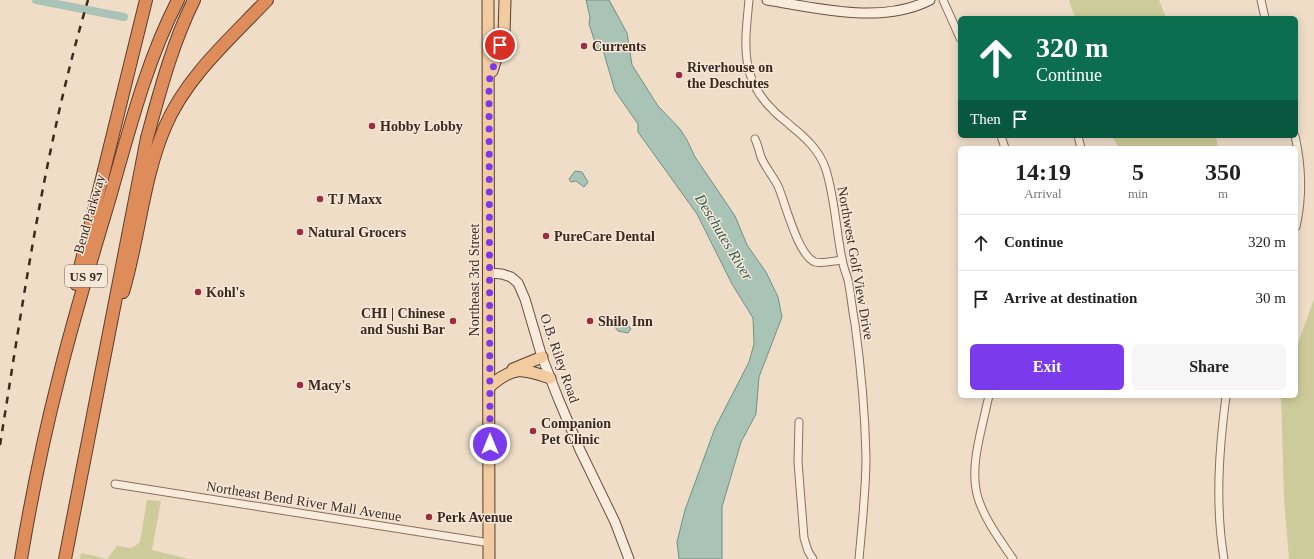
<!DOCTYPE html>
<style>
:root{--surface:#fff;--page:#f6f6f6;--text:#222;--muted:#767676;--line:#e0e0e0;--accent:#7c3aed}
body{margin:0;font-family:Georgia,serif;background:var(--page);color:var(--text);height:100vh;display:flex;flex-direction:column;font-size:15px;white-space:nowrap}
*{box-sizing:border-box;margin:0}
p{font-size:13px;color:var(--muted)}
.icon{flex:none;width:22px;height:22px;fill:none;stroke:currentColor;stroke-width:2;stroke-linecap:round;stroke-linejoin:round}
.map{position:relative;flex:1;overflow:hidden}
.panel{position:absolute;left:958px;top:146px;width:340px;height:252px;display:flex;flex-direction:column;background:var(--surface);border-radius:6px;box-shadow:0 2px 10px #0003}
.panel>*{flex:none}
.hud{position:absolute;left:958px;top:16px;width:340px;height:122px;border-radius:6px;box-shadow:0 2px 10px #0003;background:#0b6e4f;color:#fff;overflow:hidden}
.pin{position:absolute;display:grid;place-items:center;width:34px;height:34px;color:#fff;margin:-17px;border:2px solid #fff;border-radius:50%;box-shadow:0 1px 4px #0007}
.me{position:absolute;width:44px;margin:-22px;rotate:0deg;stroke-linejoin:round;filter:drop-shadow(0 0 3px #0008)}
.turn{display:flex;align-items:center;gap:14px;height:84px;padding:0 12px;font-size:18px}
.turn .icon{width:52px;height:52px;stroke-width:2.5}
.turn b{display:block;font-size:28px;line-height:34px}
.then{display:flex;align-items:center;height:38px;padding:0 12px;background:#0003;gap:8px;font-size:15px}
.eta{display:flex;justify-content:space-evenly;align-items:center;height:68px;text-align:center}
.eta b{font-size:24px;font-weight:800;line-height:28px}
.primary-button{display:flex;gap:8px;margin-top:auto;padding:8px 12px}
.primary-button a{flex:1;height:46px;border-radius:6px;background:var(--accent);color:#fff;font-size:16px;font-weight:800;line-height:46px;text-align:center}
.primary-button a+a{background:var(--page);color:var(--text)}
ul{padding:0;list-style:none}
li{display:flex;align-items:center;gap:12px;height:56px;padding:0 12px;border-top:1px solid var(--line)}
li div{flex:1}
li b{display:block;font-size:15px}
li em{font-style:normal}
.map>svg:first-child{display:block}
.green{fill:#cecb9b}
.water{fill:#a9c3b7;stroke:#6f9284}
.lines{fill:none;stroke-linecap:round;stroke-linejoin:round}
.canal{stroke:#a9c3b7;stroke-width:8}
.street-casing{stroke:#8c6e5d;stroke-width:9}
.secondary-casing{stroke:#6e4f40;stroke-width:11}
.primary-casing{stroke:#5a3d30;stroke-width:13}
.highway-casing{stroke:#5a3d30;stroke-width:14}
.street{stroke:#f9ecdc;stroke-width:7}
.secondary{stroke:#f9ecdc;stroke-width:9}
.primary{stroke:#f2cba1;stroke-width:11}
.highway{stroke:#de8d5a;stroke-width:12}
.rail{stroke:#3c2920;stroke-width:2.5;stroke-dasharray:7 7;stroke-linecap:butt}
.route{stroke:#7c3aed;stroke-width:7;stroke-dasharray:0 12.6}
.poi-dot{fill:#9c2c3f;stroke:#f6e8d8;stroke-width:1.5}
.labels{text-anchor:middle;stroke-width:3;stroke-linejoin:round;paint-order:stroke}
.shield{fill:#f6e8d8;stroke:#746257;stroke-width:1}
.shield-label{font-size:13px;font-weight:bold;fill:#3c2920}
.poi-label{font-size:14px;font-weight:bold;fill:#3c2920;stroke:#f6e8d8;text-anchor:start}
.street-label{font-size:14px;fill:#3c2920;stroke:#f6e8d8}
.water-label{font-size:15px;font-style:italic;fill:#305c52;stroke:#f6e8d8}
</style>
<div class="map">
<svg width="1314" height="559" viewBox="0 0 1314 559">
<rect width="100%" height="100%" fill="#efddc8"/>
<g class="green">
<path d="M1069 0H1159L1166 18H1075Z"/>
<path d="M1112 136H1216L1218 148H1119Z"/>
<path d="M1314 299V559H1289L1284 498 1281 396H1296V349Z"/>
<path d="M147 500 161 501 152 550 189 559H80L81 553 107 559 117 546 130 548 134 547 140 542Z"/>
</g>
<g class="water">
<path d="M586 0H609L627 33 632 65 658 106 680 129 687 140 695 157 735 216 747 245 766 272 778 297 782 317 759 377 756 414 741 442 722 507V559H679L677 542 685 510 715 428 749 362 754 344 753 318 732 284 697 214 638 132V124L615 91 603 50 597 48 589 24 590 17Z"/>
<path d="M575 171 582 172 588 182 584 187 576 181 571 182 569 179Z"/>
<path d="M617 324 628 325 631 329 628 333 618 331 615 327Z"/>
</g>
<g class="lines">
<path class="canal" d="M36 0 124 17"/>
<g class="street-casing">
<g id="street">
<path d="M749 0C745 42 739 78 773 110 778 116 785 120 791 126 806 138 820 151 826 170 835 199 836 230 842 259 843 266 846 273 848 280 851 294 852 309 855 324 861 368 865 412 866 457 866 491 862 525 859 559"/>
<path d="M943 0 960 38"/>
<path d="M1261 0 1265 18"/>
<path d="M1001 136 1005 148"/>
<path d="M1078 136 1081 148"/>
<path d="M1295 136C1302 167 1303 196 1296 227"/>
<path d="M755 139C758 145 759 151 761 157 765 167 773 176 778 186 785 202 798 256 815 262 823 264 833 261 842 260"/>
<path d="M989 396 987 404C981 433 969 468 978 498 985 520 1000 540 1013 559"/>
<path d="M799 422 798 462 804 538 808 551 813 559"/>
<path d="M115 484 490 543"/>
<path d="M1224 559C1215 505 1219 450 1226 396"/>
</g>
</g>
<g class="secondary-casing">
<g id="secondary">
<path d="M767 0C818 8 881 25 930 0"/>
<path d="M489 273 502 274 511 277 518 283 525 299 542 357 558 398 580 450 615 522 629 559"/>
</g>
</g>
<g class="primary-casing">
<g id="primary">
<path d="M488 0 489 559"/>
<path d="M492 71 504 33 505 0"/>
<path d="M513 369 542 357"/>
<path d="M489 387C513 366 522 368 550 378"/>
</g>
</g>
<g class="highway-casing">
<g id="highway">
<path d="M76 284 146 0"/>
<path d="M123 292C139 239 143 178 165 127 186 77 230 39 267 0"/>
<path d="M21 559C31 499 43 440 58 381 73 319 92 258 110 197 129 131 146 62 178 0"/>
<path d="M65 559 147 138C160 91 172 44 194 0"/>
</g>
</g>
<use href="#street" class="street"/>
<use href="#secondary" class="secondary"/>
<use href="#primary" class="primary"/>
<use href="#highway" class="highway"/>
<path class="rail" d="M0 445C24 295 45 145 88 0"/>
</g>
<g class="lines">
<path class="route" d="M490 444 489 81 500 45"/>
</g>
<g class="poi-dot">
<circle cx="584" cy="46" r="4"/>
<circle cx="679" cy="75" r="4"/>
<circle cx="372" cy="126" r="4"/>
<circle cx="320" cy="199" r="4"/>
<circle cx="300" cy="232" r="4"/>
<circle cx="546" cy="236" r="4"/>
<circle cx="198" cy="292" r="4"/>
<circle cx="453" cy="321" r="4"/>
<circle cx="590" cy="321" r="4"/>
<circle cx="300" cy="385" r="4"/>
<circle cx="533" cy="431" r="4"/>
<circle cx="429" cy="517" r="4"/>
</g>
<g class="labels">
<rect class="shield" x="65" y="265" width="42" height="22" rx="3"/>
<g class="shield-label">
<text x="86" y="281">US 97</text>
</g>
<g class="poi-label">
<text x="592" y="51">Currents</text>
<text x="687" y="72">Riverhouse on<tspan x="687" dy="16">the Deschutes</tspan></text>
<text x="380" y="131">Hobby Lobby</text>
<text x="328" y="204">TJ Maxx</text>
<text x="308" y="237">Natural Grocers</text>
<text x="554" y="241">PureCare Dental</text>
<text x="206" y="297">Kohl's</text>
<text x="445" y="318" text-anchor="end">CHI | Chinese<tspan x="445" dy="16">and Sushi Bar</tspan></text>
<text x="598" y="326">Shilo Inn</text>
<text x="308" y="390">Macy's</text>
<text x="541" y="428">Companion<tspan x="541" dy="16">Pet Clinic</tspan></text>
<text x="437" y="522">Perk Avenue</text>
</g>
<g class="street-label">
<text transform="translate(89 214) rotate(-74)" y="5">Bend Parkway</text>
<text transform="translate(856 263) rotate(80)" y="5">Northwest Golf View Drive</text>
<text transform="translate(474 280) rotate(-90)" y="5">Northeast 3rd Street</text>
<text transform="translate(560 358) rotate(71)" y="5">O.B. Riley Road</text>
<text transform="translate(304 501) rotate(9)" y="5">Northeast Bend River Mall Avenue</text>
</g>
<g class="water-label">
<text transform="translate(724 237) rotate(59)" y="5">Deschutes River</text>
</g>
</g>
</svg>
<div class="pin" style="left:500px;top:45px;background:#d93025"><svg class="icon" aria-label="arrive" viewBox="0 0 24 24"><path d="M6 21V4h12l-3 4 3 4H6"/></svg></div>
<svg class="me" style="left:490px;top:444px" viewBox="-20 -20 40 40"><circle r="17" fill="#7c3aed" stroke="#fff" stroke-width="3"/><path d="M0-11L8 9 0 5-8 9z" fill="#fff"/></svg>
<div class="hud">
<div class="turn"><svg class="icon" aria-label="ahead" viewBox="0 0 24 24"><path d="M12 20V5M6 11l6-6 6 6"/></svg><div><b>320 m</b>Continue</div></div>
<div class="then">Then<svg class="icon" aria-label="arrive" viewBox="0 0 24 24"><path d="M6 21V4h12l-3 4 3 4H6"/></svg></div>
</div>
<section class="panel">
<div class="eta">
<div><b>14:19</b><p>Arrival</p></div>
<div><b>5</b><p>min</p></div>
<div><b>350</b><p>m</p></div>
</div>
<ul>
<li><svg class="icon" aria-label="ahead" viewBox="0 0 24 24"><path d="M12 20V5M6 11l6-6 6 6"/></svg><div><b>Continue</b></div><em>320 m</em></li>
<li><svg class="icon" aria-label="arrive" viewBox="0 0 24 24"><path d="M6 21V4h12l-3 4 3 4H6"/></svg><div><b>Arrive at destination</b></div><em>30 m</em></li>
</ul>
<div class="primary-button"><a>Exit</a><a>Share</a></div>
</section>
</div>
